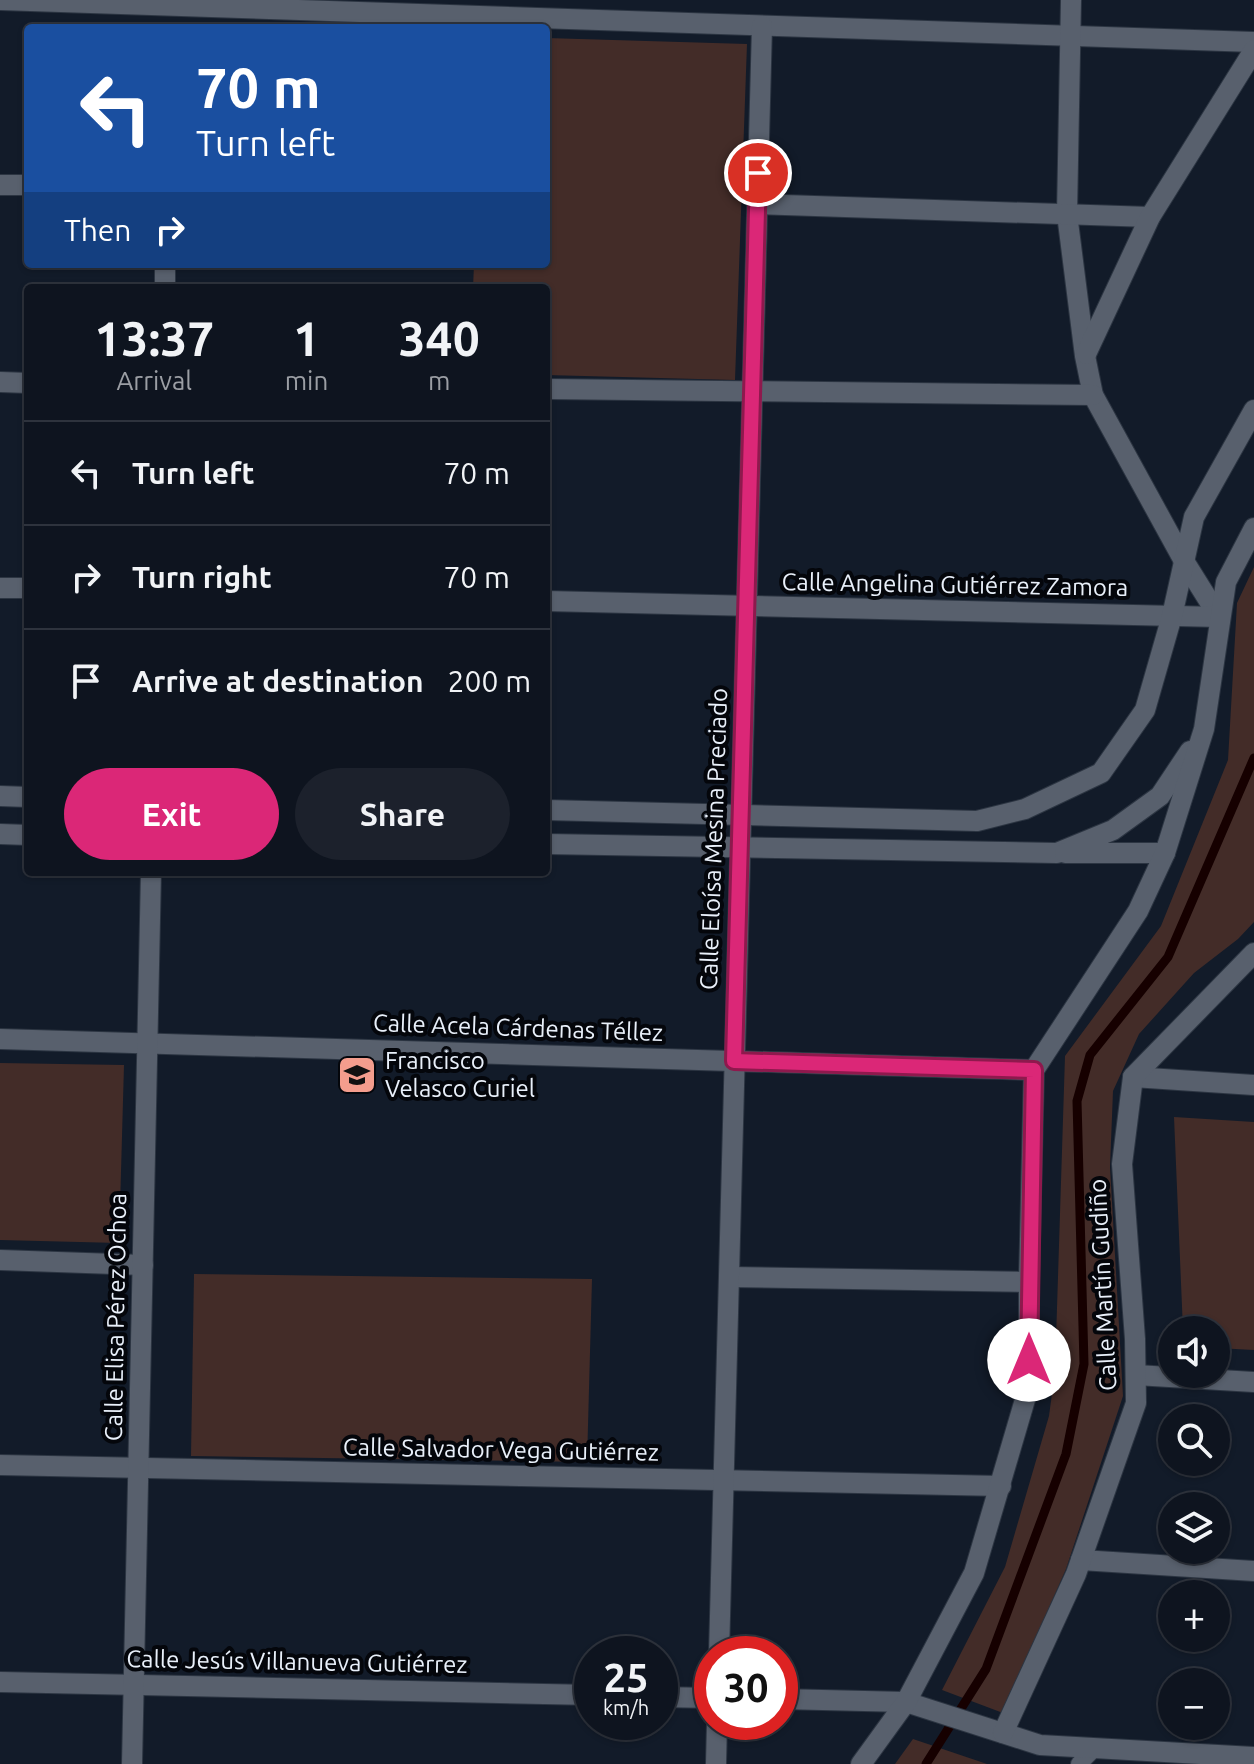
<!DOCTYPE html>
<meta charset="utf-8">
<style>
:root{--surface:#0e141f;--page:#1c212c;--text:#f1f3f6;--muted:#9b9ea4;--line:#2e333d;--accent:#db2777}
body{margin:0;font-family:Ubuntu,sans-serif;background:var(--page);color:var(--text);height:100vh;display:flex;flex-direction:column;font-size:30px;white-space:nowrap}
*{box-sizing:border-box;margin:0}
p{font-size:26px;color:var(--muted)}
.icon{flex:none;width:44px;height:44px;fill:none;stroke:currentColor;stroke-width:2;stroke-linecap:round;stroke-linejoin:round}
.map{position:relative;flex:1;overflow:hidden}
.panel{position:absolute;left:24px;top:284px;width:526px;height:592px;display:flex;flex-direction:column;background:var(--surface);border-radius:8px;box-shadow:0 2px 6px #0004,0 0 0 2px var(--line)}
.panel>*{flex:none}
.top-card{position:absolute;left:24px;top:24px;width:526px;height:244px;border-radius:8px;box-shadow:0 2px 6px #0004,0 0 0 2px var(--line);background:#1a4fa0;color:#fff;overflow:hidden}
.buttons{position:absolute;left:1158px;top:1316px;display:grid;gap:16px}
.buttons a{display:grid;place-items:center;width:72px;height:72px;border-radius:50%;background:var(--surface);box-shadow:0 2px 6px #0004,0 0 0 2px var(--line);font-size:40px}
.speed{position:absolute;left:574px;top:1636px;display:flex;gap:16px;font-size:40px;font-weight:700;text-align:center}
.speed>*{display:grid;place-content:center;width:104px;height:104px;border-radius:50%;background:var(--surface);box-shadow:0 2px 6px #0004,0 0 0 2px var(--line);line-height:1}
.speed small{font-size:20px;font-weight:400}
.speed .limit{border:12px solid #d22;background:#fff;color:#111}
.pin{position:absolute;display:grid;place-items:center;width:68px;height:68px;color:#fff;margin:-34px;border:4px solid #fff;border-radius:50%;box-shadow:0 2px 8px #0007}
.me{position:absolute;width:88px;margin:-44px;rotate:0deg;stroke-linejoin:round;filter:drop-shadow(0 0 6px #0008)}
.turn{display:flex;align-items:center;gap:28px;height:168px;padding:0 40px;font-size:36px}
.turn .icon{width:104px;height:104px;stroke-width:2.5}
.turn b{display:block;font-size:56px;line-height:68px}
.then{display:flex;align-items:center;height:76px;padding:0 40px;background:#0003;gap:16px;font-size:30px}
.eta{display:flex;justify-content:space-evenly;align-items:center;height:136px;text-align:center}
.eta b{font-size:48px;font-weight:700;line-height:56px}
.cta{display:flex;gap:16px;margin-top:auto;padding:16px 40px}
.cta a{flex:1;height:92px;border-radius:48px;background:var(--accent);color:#fff;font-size:32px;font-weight:700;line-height:92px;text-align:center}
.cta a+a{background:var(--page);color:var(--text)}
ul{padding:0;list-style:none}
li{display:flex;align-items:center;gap:24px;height:104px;padding:0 40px;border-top:2px solid var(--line)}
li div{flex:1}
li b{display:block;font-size:30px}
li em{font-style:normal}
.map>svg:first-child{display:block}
.green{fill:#432c28}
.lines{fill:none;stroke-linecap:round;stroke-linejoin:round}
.stream{stroke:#160000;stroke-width:9}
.service-casing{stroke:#2c3542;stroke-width:18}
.minor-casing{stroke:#2c3542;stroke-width:22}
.service{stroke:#58606d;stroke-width:16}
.minor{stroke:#58606d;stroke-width:20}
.route-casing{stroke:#8e194d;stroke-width:20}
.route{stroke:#db2777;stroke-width:14}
.labels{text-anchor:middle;stroke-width:8;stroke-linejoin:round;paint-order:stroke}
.street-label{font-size:24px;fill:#e9f0fa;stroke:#04060b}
.poi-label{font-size:24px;fill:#e9f0fa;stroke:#04060b;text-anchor:start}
</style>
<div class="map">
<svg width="1254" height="1764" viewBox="0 0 1254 1764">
<rect width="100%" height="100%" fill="#121b29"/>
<g class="green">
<path d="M546 38 747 44 735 380 546 375V288H473L474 264H546Z"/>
<path d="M1254 567V922L1238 939 1194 973 1139 1034 1113 1091 1110 1167 1123 1396 1066 1569 1003 1713 942 1690 1005 1567 1049 1416 1055 1371 1065 1056 1161 926 1228 760 1237 603Z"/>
<path d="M0 1063 124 1065 119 1243 0 1240Z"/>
<path d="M1174 1117 1254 1122V1350L1216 1348V1330H1183Z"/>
<path d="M194 1274 592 1279 587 1462 191 1456Z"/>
<path d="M913 1739 987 1764H895Z"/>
</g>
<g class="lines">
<path class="stream" d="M926 1764 986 1669 1066 1454 1084 1364 1077 1101 1090 1055 1168 957 1254 758"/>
<g class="service-casing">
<path id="service" d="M1079 1764 1095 1748"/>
</g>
<g class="minor-casing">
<g id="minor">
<path d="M0 0 1254 42"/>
<path d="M1071 0 1067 214 1085 356 1093 395 1184 561 1219 617"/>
<path d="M0 185H28"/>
<path d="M757 204 1150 217"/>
<path d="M165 288V264"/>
<path d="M1086 354 1150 217 1254 50"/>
<path d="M0 382 28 383"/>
<path d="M546 389 1093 395"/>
<path d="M0 588H28"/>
<path d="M546 601 1219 617"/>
<path d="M0 796 28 797"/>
<path d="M546 810 977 821 1025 809 1101 773 1145 710 1172 616 1194 517 1254 410"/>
<path d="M0 834 28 835"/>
<path d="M546 844 1057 853 1113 830 1160 796 1190 751"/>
<path d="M1065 853H1165"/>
<path d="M0 1039 1034 1070"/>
<path d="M1133 1077 1254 1085"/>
<path d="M0 1260 143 1265"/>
<path d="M729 1277 1029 1282"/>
<path d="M1136 1375 1254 1382"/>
<path d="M0 1465 1001 1486"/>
<path d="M1081 1560 1254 1571"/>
<path d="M719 1654 762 26"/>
<path d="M0 1682 592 1695"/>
<path d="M660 1697 712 1698"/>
<path d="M780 1699 906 1702 1040 1745 1254 1757"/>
<path d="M1003 1733 1076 1574 1136 1403 1135 1339 1122 1164 1133 1077 1254 953"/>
<path d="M132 1764 151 872"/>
<path d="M716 1764 717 1722"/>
<path d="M861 1764 906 1702 974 1573 1029 1386V1282L1034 1070 1138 911 1165 853 1204 729 1226 582 1254 528"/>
</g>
</g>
<use href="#service" class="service"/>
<use href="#minor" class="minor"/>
</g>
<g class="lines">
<g class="route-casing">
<path id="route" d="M758 173 734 1061 1034 1070 1029 1360"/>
</g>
<use href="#route" class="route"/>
</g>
<defs>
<g id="school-square" transform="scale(2)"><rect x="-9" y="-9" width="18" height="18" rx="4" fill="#f49d8d" stroke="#04060b"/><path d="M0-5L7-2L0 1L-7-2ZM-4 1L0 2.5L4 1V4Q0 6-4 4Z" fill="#111"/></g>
</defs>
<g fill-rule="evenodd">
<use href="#school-square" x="357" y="1075"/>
</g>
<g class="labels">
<g class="street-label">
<text transform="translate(955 585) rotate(1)" y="8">Calle Angelina Gutiérrez Zamora</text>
<text transform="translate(714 839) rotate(-88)" y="8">Calle Eloísa Mesina Preciado</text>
<text transform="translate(518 1028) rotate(2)" y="8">Calle Acela Cárdenas Téllez</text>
<text transform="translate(1103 1285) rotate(-93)" y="8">Calle Martín Gudiño</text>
<text transform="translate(116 1317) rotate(-89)" y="8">Calle Elisa Pérez Ochoa</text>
<text transform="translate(501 1450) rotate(1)" y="8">Calle Salvador Vega Gutiérrez</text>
<text transform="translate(297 1662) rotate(1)" y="8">Calle Jesús Villanueva Gutiérrez</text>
</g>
<g class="poi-label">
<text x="385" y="1069">Francisco<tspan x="385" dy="28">Velasco Curiel</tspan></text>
</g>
</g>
</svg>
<div class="buttons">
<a><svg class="icon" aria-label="sound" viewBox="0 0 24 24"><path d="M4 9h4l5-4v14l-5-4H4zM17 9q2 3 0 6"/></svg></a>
<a><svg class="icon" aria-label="search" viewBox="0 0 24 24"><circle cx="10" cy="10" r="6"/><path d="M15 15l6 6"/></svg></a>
<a><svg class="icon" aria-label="layers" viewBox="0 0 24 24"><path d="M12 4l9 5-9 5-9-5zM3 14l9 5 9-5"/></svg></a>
<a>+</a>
<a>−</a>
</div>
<div class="speed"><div>25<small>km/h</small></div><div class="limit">30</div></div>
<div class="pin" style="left:758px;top:173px;background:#d93025"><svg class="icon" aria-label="arrive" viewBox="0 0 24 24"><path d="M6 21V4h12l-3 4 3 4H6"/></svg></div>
<svg class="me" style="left:1029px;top:1360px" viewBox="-20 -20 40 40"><circle r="19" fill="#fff"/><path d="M0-13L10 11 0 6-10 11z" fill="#db2777"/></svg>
<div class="top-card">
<div class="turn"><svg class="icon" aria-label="left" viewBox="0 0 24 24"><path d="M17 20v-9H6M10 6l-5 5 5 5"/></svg><div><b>70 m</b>Turn left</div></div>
<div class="then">Then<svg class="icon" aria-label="right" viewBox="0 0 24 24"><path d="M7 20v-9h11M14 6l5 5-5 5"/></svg></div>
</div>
<section class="panel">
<div class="eta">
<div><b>13:37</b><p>Arrival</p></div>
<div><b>1</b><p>min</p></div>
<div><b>340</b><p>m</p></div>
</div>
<ul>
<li><svg class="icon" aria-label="left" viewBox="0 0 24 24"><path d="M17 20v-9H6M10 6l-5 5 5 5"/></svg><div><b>Turn left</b></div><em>70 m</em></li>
<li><svg class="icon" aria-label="right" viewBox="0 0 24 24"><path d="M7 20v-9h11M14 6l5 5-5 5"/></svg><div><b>Turn right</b></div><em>70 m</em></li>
<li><svg class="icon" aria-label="arrive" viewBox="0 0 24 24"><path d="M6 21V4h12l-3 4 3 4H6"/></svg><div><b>Arrive at destination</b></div><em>200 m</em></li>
</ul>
<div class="cta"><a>Exit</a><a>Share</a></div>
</section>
</div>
